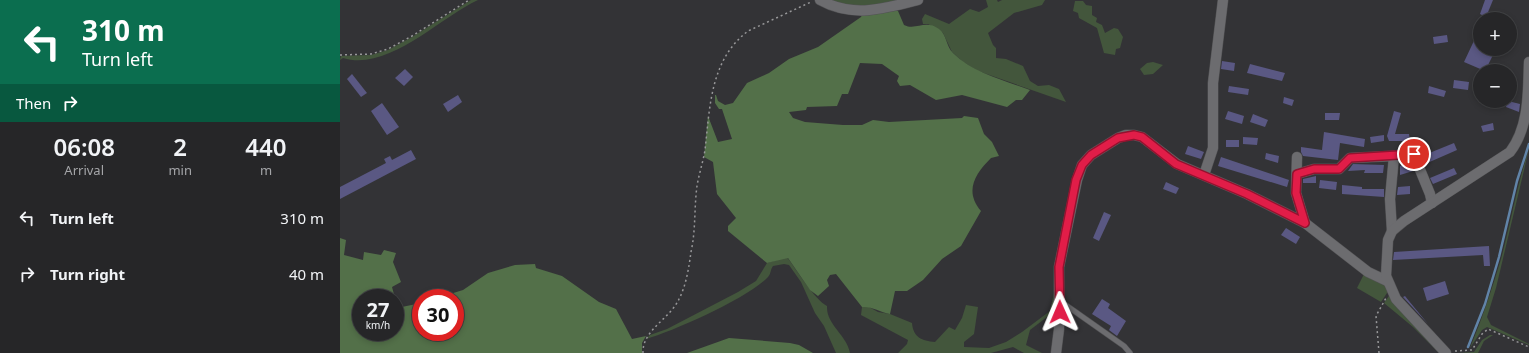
<!DOCTYPE html>
<meta charset="utf-8">
<style>
:root{--surface:#262628;--page:#2e2e30;--text:#f1f3f6;--muted:#a4a5a8;--line:#424345}
body{margin:0;font-family:"Noto Sans",sans-serif;background:var(--page);color:var(--text);height:100vh;display:flex;flex-direction:column;font-size:15px;white-space:nowrap}
*{box-sizing:border-box;margin:0}
p{font-size:13px;color:var(--muted)}
.icon{flex:none;width:22px;height:22px;fill:none;stroke:currentColor;stroke-width:2;stroke-linecap:round;stroke-linejoin:round}
.map{position:relative;flex:1;overflow:hidden}
.details{display:flex;flex-direction:column;background:var(--surface);width:340px}
.details>*{flex:none}
.banner{background:#0b6e4f;color:#fff;overflow:hidden}
.buttons{position:absolute;left:1133px;top:12px;display:grid;gap:8px}
.buttons a{display:grid;place-items:center;width:44px;height:44px;border-radius:50%;background:var(--surface);box-shadow:0 2px 6px #0003,0 0 0 1px var(--line);font-size:20px}
.speed{position:absolute;left:12px;top:289px;display:flex;gap:8px;font-size:20px;font-weight:700;text-align:center}
.speed>*{display:grid;place-content:center;width:52px;height:52px;border-radius:50%;background:var(--surface);box-shadow:0 2px 6px #0003,0 0 0 1px var(--line);line-height:1}
.speed small{font-size:10px;font-weight:400}
.speed .limit{border:6px solid #d22;background:#fff;color:#111}
.pin{position:absolute;display:grid;place-items:center;width:34px;height:34px;color:#fff;margin:-17px;border:2px solid #fff;border-radius:50%;box-shadow:0 1px 4px #0007}
.me{position:absolute;width:44px;margin:-22px;rotate:359deg;stroke-linejoin:round;filter:drop-shadow(0 0 3px #0008)}
.turn{display:flex;align-items:center;gap:14px;height:84px;padding:0 16px;font-size:18px}
.turn .icon{width:52px;height:52px;stroke-width:2.5}
.turn b{display:block;font-size:28px;line-height:34px}
.then{display:flex;align-items:center;height:38px;padding:0 16px;background:#0003;gap:8px;font-size:15px}
.eta{display:flex;justify-content:space-evenly;align-items:center;height:68px;text-align:center}
.eta b{font-size:24px;font-weight:600;line-height:28px}
ul{padding:0;list-style:none}
li{display:flex;align-items:center;gap:12px;height:56px;padding:0 16px}
li div{flex:1}
li b{display:block;font-size:15px}
li em{font-style:normal}
main{display:flex;flex:1;min-height:0}
.map>svg:first-child{display:block}
.green{fill:#43563c}
.forest{fill:#537049}
.lines{fill:none;stroke-linecap:round;stroke-linejoin:round}
.stream{stroke:#6184a8;stroke-width:2.5}
.building{fill:#5a5883}
.service-casing{stroke:#525254;stroke-width:6}
.minor-casing{stroke:#525254;stroke-width:11}
.path{stroke:#98989a;stroke-width:1.5;stroke-dasharray:2 3;stroke-linecap:butt}
.service{stroke:#6c6c6f;stroke-width:5}
.minor{stroke:#6c6c6f;stroke-width:10}
.route-casing{stroke:#92132f;stroke-width:10}
.route{stroke:#e11d48;stroke-width:7}
</style>
<main>
<section class="details">
<div class="banner">
<div class="turn"><svg class="icon" aria-label="left" viewBox="0 0 24 24"><path d="M17 20v-9H6M10 6l-5 5 5 5"/></svg><div><b>310 m</b>Turn left</div></div>
<div class="then">Then<svg class="icon" aria-label="right" viewBox="0 0 24 24"><path d="M7 20v-9h11M14 6l5 5-5 5"/></svg></div>
</div>
<div class="eta">
<div><b>06:08</b><p>Arrival</p></div>
<div><b>2</b><p>min</p></div>
<div><b>440</b><p>m</p></div>
</div>
<ul>
<li><svg class="icon" aria-label="left" viewBox="0 0 24 24"><path d="M17 20v-9H6M10 6l-5 5 5 5"/></svg><div><b>Turn left</b></div><em>310 m</em></li>
<li><svg class="icon" aria-label="right" viewBox="0 0 24 24"><path d="M7 20v-9h11M14 6l5 5-5 5"/></svg><div><b>Turn right</b></div><em>40 m</em></li>
</ul>
</section>
<div class="map">
<svg width="1189" height="353" viewBox="0 0 1189 353">
<rect width="100%" height="100%" fill="#333336"/>
<g class="green">
<path d="M131 0H138C99 18 48 72 3 58L0 60 1 56 31 55 48 50 72 37Z"/>
<path d="M483 0H567L525 9Z"/>
<path d="M646 0H657L658 2 662 0H705L702 5 674 13 648 33 653 45 656 48V58L666 59 683 66 690 81 698 86 709 85 719 89 726 102 638 71 623 62 612 52 603 33 588 24H583L582 19 585 14 609 24 630 9 639 12 648 7Z"/>
<path d="M735 1H743L746 5 752 6V15L757 18 756 22 762 25 765 33 774 28 778 29 783 37 780 48 776 49 775 55 764 53 757 28 739 18 738 13 733 11Z"/>
<path d="M813 62 823 65 813 74 804 75 800 69 807 63Z"/>
<path d="M1189 149 1156 288 1147 317 1151 325 1189 344V345L1147 327 1142 330 1130 348C1142 319 1152 289 1161 259 1171 222 1177 185 1189 149Z"/>
<path d="M447 257C456 269 475 300 487 306 486 325 507 335 510 353H496L484 326 475 313 461 282 449 265 444 264 433 266C430 270 431 274 428 277 408 298 334 331 306 339L310 335 327 329 398 292 416 281 427 263Z"/>
<path d="M1025 272 1046 283 1049 290 1041 302 1017 288Z"/>
<path d="M716 283 714 314H711L690 330 686 345 702 353H684L673 347 651 353H558L567 344 568 340 521 315 522 307H529L538 312 550 314 572 323C573 337 582 341 595 342L609 327 615 330 622 318 626 305 638 307 634 334 624 342V347L649 348 666 342 682 332 710 311Z"/>
<path d="M1051 293 1103 353H1099L1073 327 1044 303Z"/>
<path d="M1150 335H1153L1144 341 1138 353H1119L1134 352 1142 340Z"/>
</g>
<g class="forest">
<path d="M549 9 558 11 564 25C576 31 585 19 599 29 607 35 606 46 613 53 633 73 664 80 690 90L682 100H676L667 107 622 95 596 100 570 85 560 86 557 81 559 76 542 64 520 63 508 94H502L497 106 467 107 466 110 449 112 453 118 465 122 503 125H522L533 120 549 122 622 118 624 116 638 118 644 134 652 142 659 156 651 158C635 174 624 191 641 211L621 246 602 259 583 280 567 291H555L550 314C540 312 531 306 522 307L496 274 490 275 487 280 489 286 478 296 470 290 448 258 427 263 388 231V226L396 218 377 194 373 162 364 157 368 116 378 142 392 139 382 109H379L375 103V95H376L378 101 385 105 393 103 407 83 429 73 449 59 478 47 521 17 523 13Z"/>
<path d="M0 238 6 240 4 255 23 260 24 252 41 255 44 250 56 253 53 262 61 282 52 287 55 298H21V332H55V300L57 308 81 303V332H115V298H97L123 290 148 273 175 265 195 264 196 268 222 276 259 302 276 309 292 339 306 336 302 343V353H0Z"/>
<path d="M389 338 450 343 459 345 473 353H347Z"/>
</g>
<g class="lines">
<path class="stream" d="M1128 347 1145 304 1159 257 1177 181 1189 144"/>
</g>
<g class="building">
<path d="M1145 0H1153L1146 17 1140 14Z"/>
<path d="M1140 28V49H1156L1145 71 1124 62Z"/>
<path d="M1107 35 1108 42 1094 44 1093 37Z"/>
<path d="M882 61 895 63 894 71 881 69Z"/>
<path d="M910 64 945 73 942 81 907 73Z"/>
<path d="M65 69 73 77 64 86 55 78Z"/>
<path d="M12 74 27 93 21 97 7 79Z"/>
<path d="M1114 80 1129 82 1128 90 1113 88Z"/>
<path d="M889 86 909 89 908 95 888 92Z"/>
<path d="M1089 86 1106 91 1104 97 1088 93Z"/>
<path d="M118 95 122 102 108 112 103 104Z"/>
<path d="M944 97 954 100 952 106 943 103Z"/>
<path d="M1168 101 1180 104 1179 112 1166 107Z"/>
<path d="M42 103 59 127 47 135 31 111Z"/>
<path d="M888 111 904 116 902 124 885 119Z"/>
<path d="M1054 111 1061 113 1055 134H1069L1070 141H1049L1047 136Z"/>
<path d="M985 113H1000L999 120H985Z"/>
<path d="M913 114 928 120 925 127 910 122Z"/>
<path d="M1153 123 1154 130 1143 132 1141 126Z"/>
<path d="M984 132 1025 139 1024 147 1000 143 998 160 963 156 961 152V147L982 150Z"/>
<path d="M1044 135V141L1031 143 1030 137Z"/>
<path d="M903 137 918 138 917 145 903 144Z"/>
<rect x="886" y="140" width="13" height="7"/>
<path d="M1114 143 1117 150 1085 164 1082 156Z"/>
<path d="M848 146 864 152 861 159 845 154Z"/>
<path d="M71 150 76 159 0 199V187L46 163 44 159 50 156 52 160Z"/>
<path d="M926 153 939 156 938 163 925 159Z"/>
<path d="M881 157 949 180 947 187 878 166Z"/>
<path d="M1070 162 1073 171 1060 175V166Z"/>
<path d="M1013 164 1044 165 1043 173H1024L1025 170 1008 171Z"/>
<path d="M1114 168 1117 174 1093 184 1090 178Z"/>
<path d="M976 176V183H963V179Z"/>
<path d="M980 180 997 182 996 190 979 188Z"/>
<path d="M826 182 839 188 836 194 823 189Z"/>
<path d="M1002 185 1022 187V189H1044V197L1002 194Z"/>
<path d="M1070 186V194L1057 195 1058 187Z"/>
<path d="M764 212 771 215 759 241 753 238Z"/>
<path d="M946 228 960 237 956 244 941 235Z"/>
<path d="M1149 246 1150 266H1144L1143 255 1053 260 1054 252Z"/>
<path d="M1105 281 1109 294 1087 301 1083 288Z"/>
<path d="M1065 296 1069 301 1088 324 1063 297Z"/>
<path d="M762 299 770 304 768 308 786 321 777 336 769 330 771 326 752 314Z"/>
</g>
<g class="lines">
<g class="service-casing">
<path id="service" d="M720 301 784 346 790 353"/>
</g>
<g class="minor-casing">
<g id="minor">
<path d="M480 0C512 18 544 9 578 0"/>
<path d="M957 157 956 193 965 223"/>
<path d="M957 174 974 169H999L1010 158 1074 155 1090 194 1092 203"/>
<path d="M864 175 873 148V83L883 0"/>
<path d="M1052 231 1050 199 1054 156"/>
<path d="M716 353 719 329V267L737 180 742 165 751 155 778 138 786 135H794L802 137 837 164 907 194 965 223 1028 272 1047 281"/>
<path d="M1106 353 1056 299 1046 276 1048 240 1052 231 1064 221 1170 152C1189 127 1188 94 1189 62"/>
</g>
</g>
<g class="path">
<path d="M0 55 31 54 48 49 72 36 129 0"/>
<path d="M1115 351 1132 350 1142 334 1148 329 1189 347"/>
<path d="M303 353C302 330 330 319 339 299 346 286 349 267 351 252 356 229 354 208 357 186 359 174 363 162 365 150 370 107 370 60 408 31L471 2"/>
<path d="M1039 353 1036 316 1046 298"/>
</g>
<use href="#service" class="service"/>
<use href="#minor" class="minor"/>
</g>
<g class="lines">
<g class="route-casing">
<path id="route" d="M720 312 719 267 736 180 742 165 751 155 778 138 794 135 802 137 836 164 907 194 965 223 956 193 957 174 974 169H999L1010 158 1074 154"/>
</g>
<use href="#route" class="route"/>
</g>
</svg>
<div class="buttons">
<a>+</a>
<a>−</a>
</div>
<div class="speed"><div>27<small>km/h</small></div><div class="limit">30</div></div>
<div class="pin" style="left:1074px;top:154px;background:#d93025"><svg class="icon" aria-label="arrive" viewBox="0 0 24 24"><path d="M6 21V4h12l-3 4 3 4H6"/></svg></div>
<svg class="me" style="left:720px;top:312px" viewBox="-20 -20 40 40"><path d="M0-17L14 15 0 8-14 15z" fill="#e11d48" stroke="#fff" stroke-width="4"/></svg>
</div>
</main>
